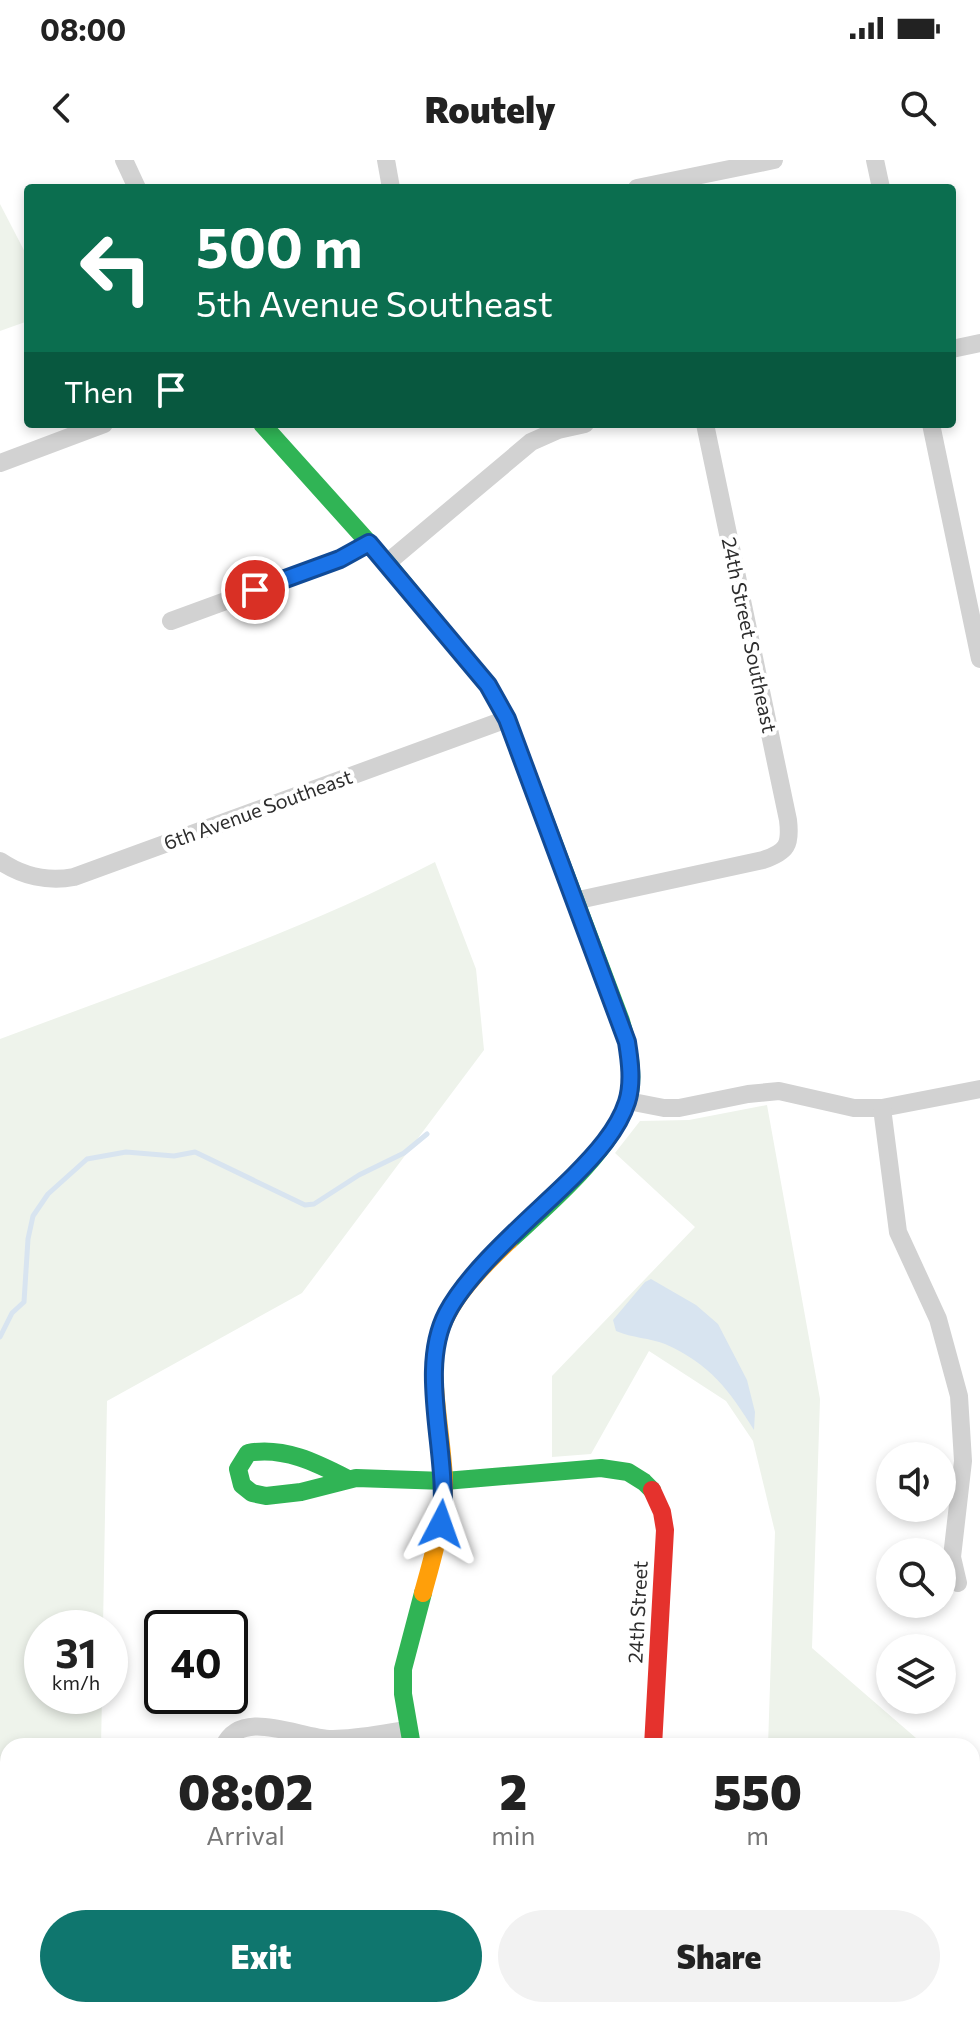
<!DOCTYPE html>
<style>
:root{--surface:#fff;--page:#f2f2f2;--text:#222;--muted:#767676;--accent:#0f766e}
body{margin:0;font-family:Commissioner,sans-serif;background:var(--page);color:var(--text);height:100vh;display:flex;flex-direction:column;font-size:30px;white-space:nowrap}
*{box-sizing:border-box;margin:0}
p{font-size:26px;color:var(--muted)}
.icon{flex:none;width:44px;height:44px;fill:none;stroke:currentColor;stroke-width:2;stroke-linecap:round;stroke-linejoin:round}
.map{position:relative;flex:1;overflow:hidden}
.details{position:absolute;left:0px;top:1578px;width:980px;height:280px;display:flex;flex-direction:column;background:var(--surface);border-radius:24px 24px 0 0;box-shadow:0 4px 12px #0003}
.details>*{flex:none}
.guide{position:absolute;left:24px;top:24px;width:932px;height:244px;border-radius:8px;box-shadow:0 4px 12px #0003;background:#0b6e4f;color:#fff;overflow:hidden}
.controls{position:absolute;left:876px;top:1282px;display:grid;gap:16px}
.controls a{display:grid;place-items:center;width:80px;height:80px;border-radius:50%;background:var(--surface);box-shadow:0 4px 12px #0003;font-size:40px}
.speed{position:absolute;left:24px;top:1450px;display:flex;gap:16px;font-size:40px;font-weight:700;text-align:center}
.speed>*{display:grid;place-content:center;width:104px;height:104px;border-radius:50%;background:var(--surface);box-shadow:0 4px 12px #0003;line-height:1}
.speed small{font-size:20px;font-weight:400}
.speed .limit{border:4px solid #111;border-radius:12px;background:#fff;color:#111}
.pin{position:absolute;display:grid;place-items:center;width:68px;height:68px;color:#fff;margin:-34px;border:4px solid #fff;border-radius:50%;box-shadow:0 2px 8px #0007}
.me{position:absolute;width:88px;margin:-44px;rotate:4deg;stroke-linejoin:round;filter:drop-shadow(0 0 6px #0008)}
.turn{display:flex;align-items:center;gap:28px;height:168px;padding:0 40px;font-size:36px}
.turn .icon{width:104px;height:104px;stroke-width:2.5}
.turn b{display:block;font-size:56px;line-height:68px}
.then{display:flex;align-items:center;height:76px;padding:0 40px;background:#0003;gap:16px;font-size:30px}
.eta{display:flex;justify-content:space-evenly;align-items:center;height:136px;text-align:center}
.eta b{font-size:48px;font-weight:800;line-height:56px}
.primary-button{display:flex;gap:16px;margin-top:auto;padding:16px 40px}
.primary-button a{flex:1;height:92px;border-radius:48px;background:var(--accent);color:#fff;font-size:32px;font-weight:800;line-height:92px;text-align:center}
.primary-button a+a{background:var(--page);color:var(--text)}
.status{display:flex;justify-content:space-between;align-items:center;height:56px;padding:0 40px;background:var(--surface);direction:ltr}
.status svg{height:22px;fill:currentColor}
header{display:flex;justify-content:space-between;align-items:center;height:104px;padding:0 40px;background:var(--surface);font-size:36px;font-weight:800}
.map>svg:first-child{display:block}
.green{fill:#eef3eb}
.water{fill:#d8e4f0}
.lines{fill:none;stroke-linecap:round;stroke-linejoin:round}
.stream{stroke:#d8e4f0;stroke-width:5}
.street{stroke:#d2d2d2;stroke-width:18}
.fast{stroke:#30b455;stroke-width:18}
.slow{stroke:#ff9f0a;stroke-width:18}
.jam{stroke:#e5322d;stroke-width:18}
.route-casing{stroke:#114b97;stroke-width:20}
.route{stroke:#1a73e8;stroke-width:14}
.labels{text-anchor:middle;stroke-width:8;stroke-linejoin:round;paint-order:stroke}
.street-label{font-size:20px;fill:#2d2d2d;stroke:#fff}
</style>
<div class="status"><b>08:00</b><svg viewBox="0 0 49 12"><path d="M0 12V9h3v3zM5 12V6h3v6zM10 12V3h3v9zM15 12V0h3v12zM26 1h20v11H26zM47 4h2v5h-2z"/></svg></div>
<header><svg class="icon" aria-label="back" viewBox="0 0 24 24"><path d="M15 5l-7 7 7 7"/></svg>Routely<svg class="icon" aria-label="search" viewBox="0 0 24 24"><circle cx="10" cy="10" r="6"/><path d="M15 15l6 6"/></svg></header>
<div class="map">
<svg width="980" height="1858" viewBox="0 0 980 1858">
<rect width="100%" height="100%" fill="#fff"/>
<g class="green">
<path d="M0 44 28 98V161L0 171Z"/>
<path d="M435 702 476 809 484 890 302 1133 107 1241 103 1468H42V1536H102L101 1586H8V1850H107L108 1858H0V879C146 824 296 774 435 702Z"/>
<path d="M767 945 820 1239 812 1488 916 1578 911 1586H768L775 1372 753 1281 726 1241 649 1191 591 1294 552 1297V1216L695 1067 615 993 640 961 689 960Z"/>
<path d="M481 1850H589L548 1858H483Z"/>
<path d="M599 1850H776L773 1858H601Z"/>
</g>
<path class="water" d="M651 1119 696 1145 718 1164 747 1220 755 1252 754 1270C729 1230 710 1204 665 1184 650 1178 632 1178 616 1171L613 1160 645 1122Z"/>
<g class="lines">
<path class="stream" d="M0 1177 12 1153 24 1142 28 1079 33 1056 48 1034 87 999 126 992 174 996 195 992 305 1045 314 1044 359 1015 404 993 427 974"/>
<g class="street">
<path d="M124 0 137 28"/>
<path d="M386 0 391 28"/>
<path d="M875 0 881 28"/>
<path d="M637 28 774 0"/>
<path d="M952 189 980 183"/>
<path d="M931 264 980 499"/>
<path d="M0 303 104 264"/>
<path d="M387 403 531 282 558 270 585 264"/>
<path d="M171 461 340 399 369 383"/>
<path d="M0 701C22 716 48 722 74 717L507 559"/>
<path d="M574 741 763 700C787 692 791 685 788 660L705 264"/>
<path d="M628 941 664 948H679L748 934 779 931 854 948H882L980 929"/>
<path d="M882 948 898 1072 938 1159 959 1236 963 1301 952 1397 958 1423"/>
<path d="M224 1586C242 1546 302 1580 333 1579 358 1579 384 1573 408 1570"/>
<path d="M466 1850 467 1858"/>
<path d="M218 1858 220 1850"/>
<path d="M293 1858 305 1850"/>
</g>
<g class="fast">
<path d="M262 264 387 403 488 525 507 559 621 861C628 885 636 915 628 940 611 992 549 1044 509 1081"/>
<path d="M348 1319C317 1303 283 1286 248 1293L238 1309 242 1325 252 1333 266 1336 301 1332 356 1318 445 1321 601 1308 628 1312 644 1322 652 1330"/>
<path d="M412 1586 403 1534V1509L423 1433"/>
<path d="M854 1858 858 1850"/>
<path d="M923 1858 927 1850"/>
</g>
<g class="slow">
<path d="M423 1433C433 1396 445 1358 444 1319 442 1282 435 1246 434 1209 433 1154 473 1116 509 1081"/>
<path d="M972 1638 980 1623"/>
<path d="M972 1766 980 1751"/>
</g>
<path class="jam" d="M652 1330 662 1352 665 1370 653 1586"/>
</g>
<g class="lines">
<g class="route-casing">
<path id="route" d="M255 430 340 399 369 383 488 525 507 559 627 882C630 901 633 923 627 942 618 970 595 995 574 1016 536 1054 471 1107 447 1153 416 1212 451 1297 441 1364"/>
</g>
<use href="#route" class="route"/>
</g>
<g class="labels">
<g class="street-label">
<text transform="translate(749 475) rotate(78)" y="7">24th Street Southeast</text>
<text transform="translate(258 650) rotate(-20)" y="7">6th Avenue Southeast</text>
<text transform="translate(638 1452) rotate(-87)" y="7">24th Street</text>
</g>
</g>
</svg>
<div class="controls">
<a><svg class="icon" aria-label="sound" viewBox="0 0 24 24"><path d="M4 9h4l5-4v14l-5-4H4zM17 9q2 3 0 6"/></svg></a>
<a><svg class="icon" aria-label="search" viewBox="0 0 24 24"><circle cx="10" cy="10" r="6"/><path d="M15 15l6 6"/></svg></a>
<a><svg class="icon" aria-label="layers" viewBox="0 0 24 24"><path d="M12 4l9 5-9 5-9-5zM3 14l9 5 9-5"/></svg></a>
</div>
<div class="speed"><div>31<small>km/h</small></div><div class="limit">40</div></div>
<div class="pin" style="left:255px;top:430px;background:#d93025"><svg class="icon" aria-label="arrive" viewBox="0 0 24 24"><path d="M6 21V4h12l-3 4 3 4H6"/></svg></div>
<svg class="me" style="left:441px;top:1364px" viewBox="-20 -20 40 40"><path d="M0-17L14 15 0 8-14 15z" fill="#1a73e8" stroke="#fff" stroke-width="4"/></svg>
<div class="guide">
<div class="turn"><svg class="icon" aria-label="left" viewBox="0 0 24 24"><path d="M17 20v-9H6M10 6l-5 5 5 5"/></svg><div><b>500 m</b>5th Avenue Southeast</div></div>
<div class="then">Then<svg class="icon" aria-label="arrive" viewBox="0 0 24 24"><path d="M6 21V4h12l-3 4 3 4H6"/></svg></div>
</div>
<section class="details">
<div class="eta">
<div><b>08:02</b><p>Arrival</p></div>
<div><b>2</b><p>min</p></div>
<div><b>550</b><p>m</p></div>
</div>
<div class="primary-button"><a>Exit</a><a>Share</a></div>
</section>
</div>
